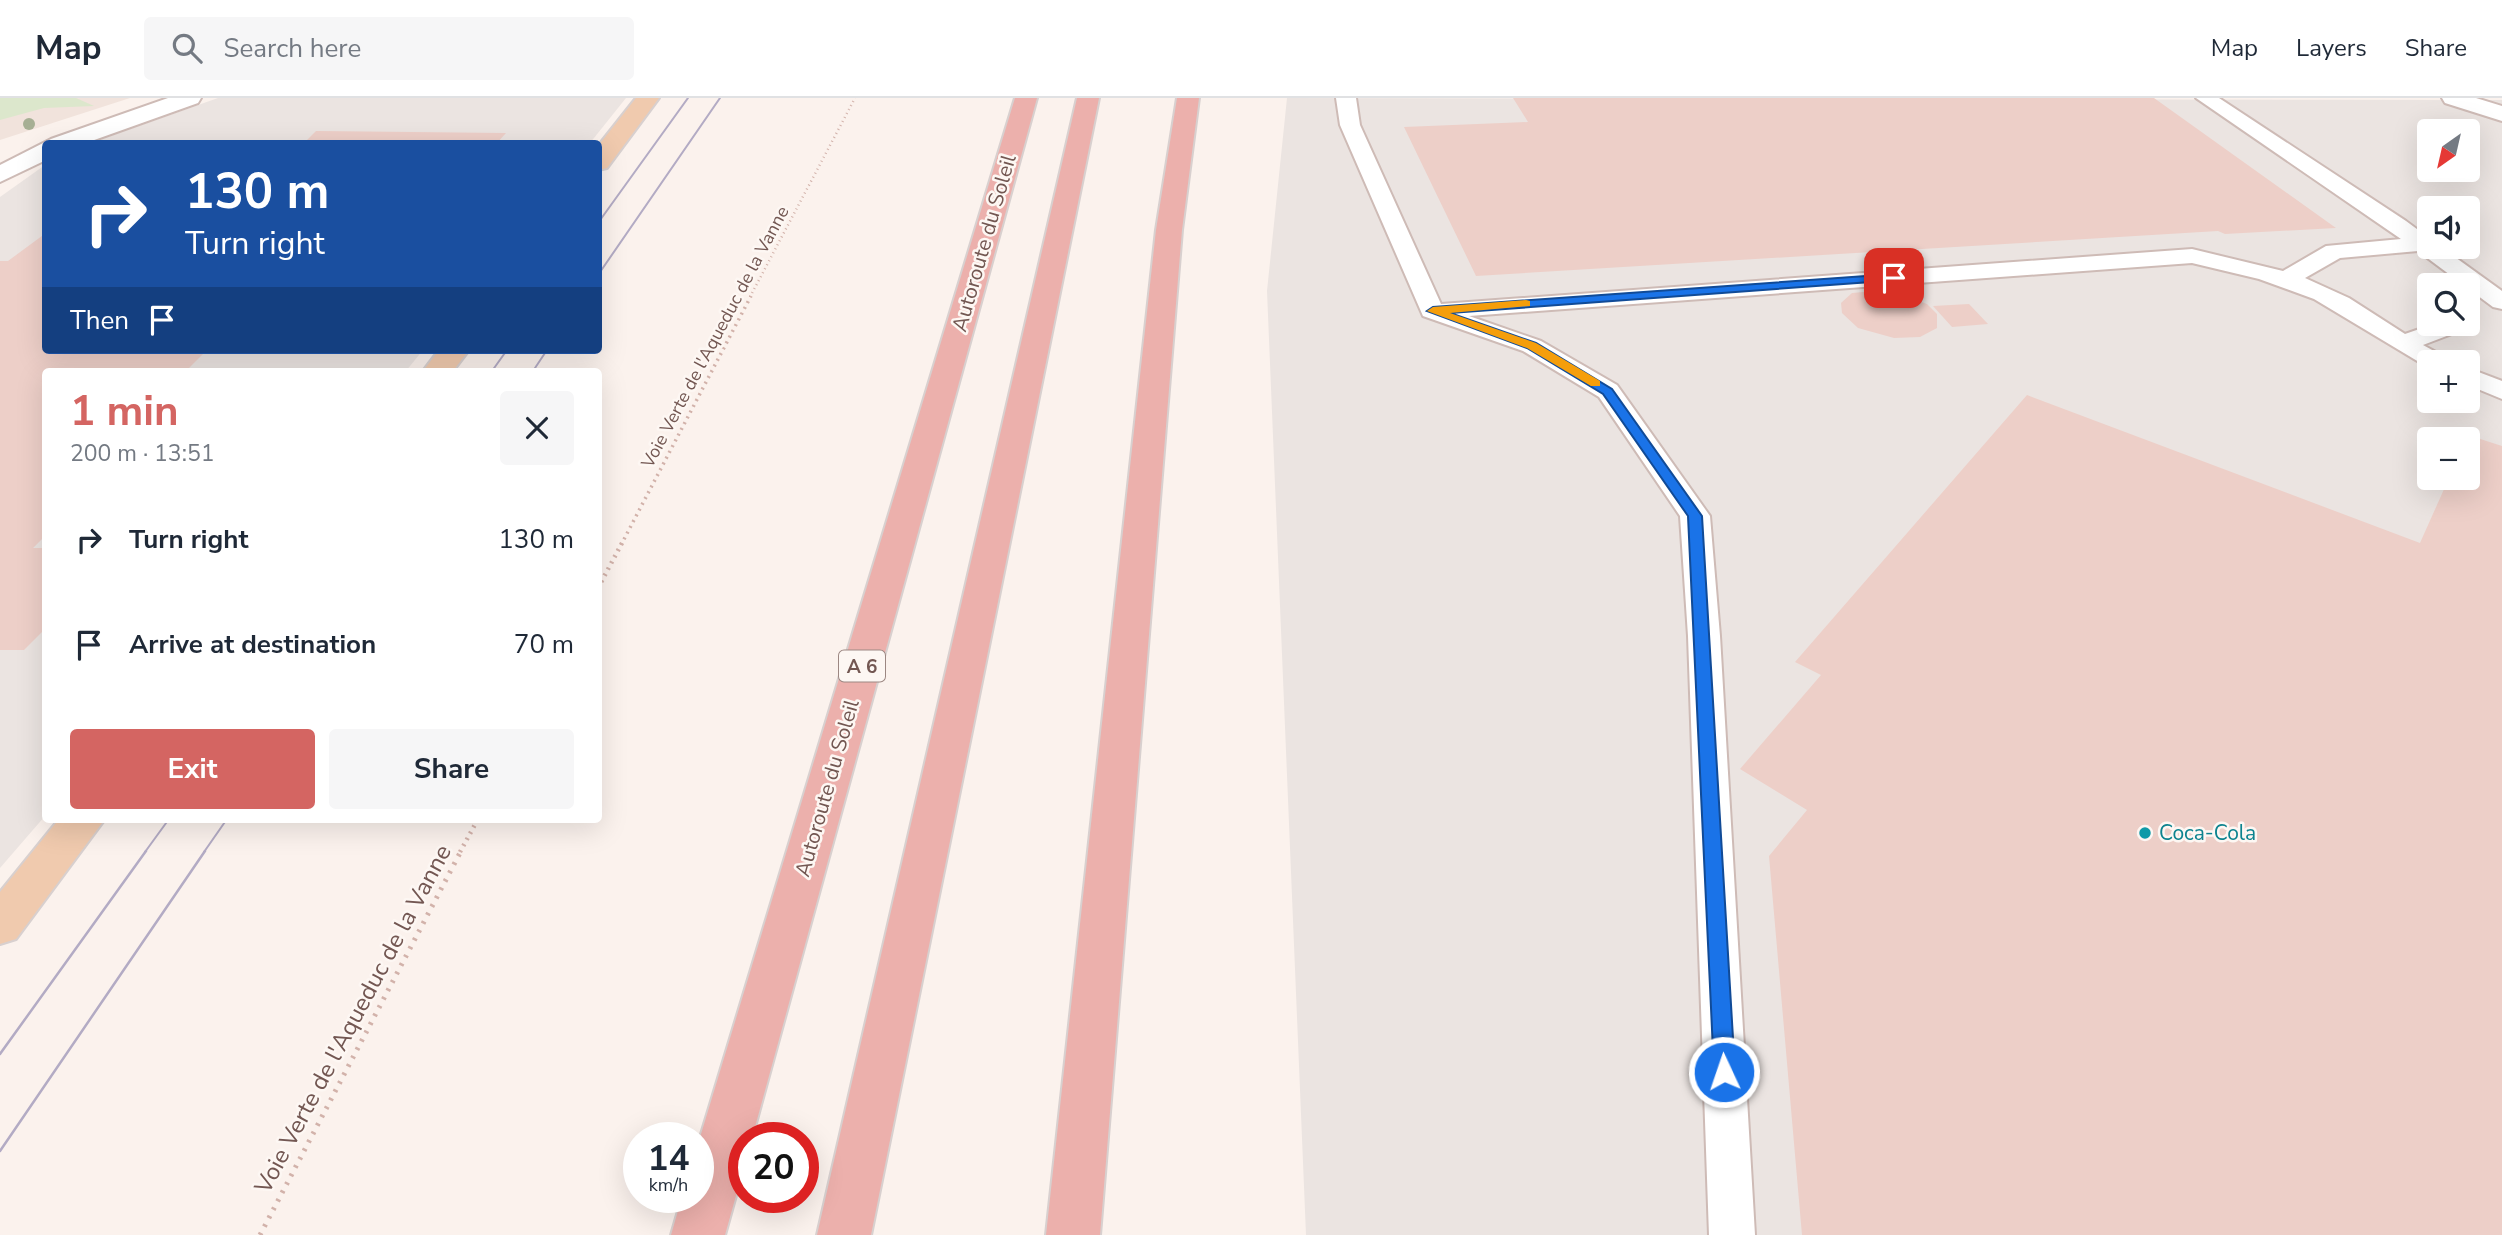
<!DOCTYPE html>
<meta charset="utf-8">
<style>
:root{--surface:#fff;--page:#f6f6f7;--text:#1f2937;--muted:#747a83;--line:#e0e1e3;--accent:#d46562}
body{margin:0;font-family:"Nunito Sans",sans-serif;background:var(--page);color:var(--text);height:100vh;display:flex;flex-direction:column;font-size:26px;white-space:nowrap}
*{box-sizing:border-box;margin:0}
p{font-size:23px;color:var(--muted)}
.icon{flex:none;width:38px;height:38px;fill:none;stroke:currentColor;stroke-width:2;stroke-linecap:round;stroke-linejoin:round}
.map{position:relative;flex:1;overflow:hidden}
.panel{position:absolute;left:42px;top:270px;width:560px;height:455px;display:flex;flex-direction:column;background:var(--surface);border-radius:7px;box-shadow:0 7px 28px #0002}
.panel>*{flex:none}
.top-card{position:absolute;left:42px;top:42px;width:560px;height:214px;border-radius:7px;box-shadow:0 7px 28px #0002;background:#1a4fa0;color:#fff;overflow:hidden}
.needle{width:46px;rotate:214deg}
.tools{position:absolute;left:2417px;top:21px;display:grid;gap:14px}
.tools a{display:grid;place-items:center;width:63px;height:63px;border-radius:7px;background:var(--surface);box-shadow:0 7px 28px #0002;font-size:35px}
.speed{position:absolute;left:623px;top:1024px;display:flex;gap:14px;font-size:35px;font-weight:700;text-align:center}
.speed>*{display:grid;place-content:center;width:91px;height:91px;border-radius:50%;background:var(--surface);box-shadow:0 7px 28px #0002;line-height:1}
.speed small{font-size:18px;font-weight:400}
.speed .limit{border:10px solid #d22;background:#fff;color:#111}
.pin{position:absolute;display:grid;place-items:center;width:60px;height:60px;color:#fff;margin:-30px;border-radius:14px;box-shadow:0 4px 10px #0006}
.me{position:absolute;width:77px;margin:-38px;rotate:357deg;stroke-linejoin:round;filter:drop-shadow(0 0 5px #0008)}
.turn{display:flex;align-items:center;gap:24px;height:147px;padding:0 28px;font-size:32px}
.turn .icon{width:91px;height:91px;stroke-width:2.5}
.turn b{display:block;font-size:49px;line-height:60px}
.then{display:flex;align-items:center;height:66px;padding:0 28px;background:#0003;gap:14px;font-size:26px}
.round{display:grid;place-items:center;flex:none;width:74px;height:74px;border-radius:7px;background:var(--page)}
.summary{display:flex;align-items:center;justify-content:space-between;height:119px;padding:0 28px}
h1{font-size:42px;font-weight:700;line-height:52px;color:var(--accent)}
.cta{display:flex;gap:14px;margin-top:auto;padding:14px 28px}
.cta a{flex:1;height:80px;border-radius:7px;background:var(--accent);color:#fff;font-size:28px;font-weight:700;line-height:80px;text-align:center}
.cta a+a{background:var(--page);color:var(--text)}
ul{padding:0;list-style:none}
li{display:flex;align-items:center;gap:21px;height:105px;padding:0 28px}
li div{flex:1}
li b{display:block;font-size:26px}
li em{font-style:normal}
header{display:flex;align-items:center;gap:42px;box-sizing:border-box;height:98px;padding:0 35px;background:var(--surface);border-bottom:2px solid var(--line)}
header strong{font-size:33px}
nav{display:flex;gap:38px;margin-inline-start:auto;font-size:24px}
.search{width:490px;height:63px;background:var(--page);display:flex;align-items:center;gap:18px;box-sizing:border-box;padding:0 24px;border-radius:7px;color:var(--muted);font-size:26px}
.map>svg:first-child{display:block}
.residential{fill:#f1e3dc}
.industrial{fill:#ebe4e1;fill-rule:evenodd}
.green{fill:#dce7cc}
.building{fill:#edcfc8}
.lines{fill:none;stroke-linecap:round;stroke-linejoin:round}
.service-casing{stroke:#cebbb6;stroke-width:4}
.minor-casing{stroke:#cebbb6;stroke-width:4}
.primary-casing{stroke:#d8d0cf;stroke-width:4}
.motorway-casing{stroke:#d8d0cf;stroke-width:4}
.path-far3{stroke:#d2b2aa;stroke-width:2.5;stroke-dasharray:1 3.5;stroke-linecap:butt}
.path-far2{stroke:#d2b2aa;stroke-width:3.5;stroke-dasharray:2 4.5;stroke-linecap:butt}
.path-far1{stroke:#d2b2aa;stroke-width:4.5;stroke-dasharray:2 5;stroke-linecap:butt}
.path{stroke:#d2b2aa;stroke-width:5;stroke-dasharray:2.5 7;stroke-linecap:butt}
.service{fill:#fff;fill-rule:evenodd}
.minor{fill:#fff;fill-rule:evenodd}
.primary{fill:#f0caae;fill-rule:evenodd}
.motorway{fill:#ecb0ac;fill-rule:evenodd}
.tram-far1{stroke:#b3abc4;stroke-width:2}
.tram{stroke:#b3abc4;stroke-width:2.5}
.tree{fill:#a6af94}
.route{fill:#1a73e8;stroke:#114b97;stroke-width:2}
.slow{fill:#f59e0b}
.culture-dot{fill:#0f9aa8;stroke:#fdf7f3;stroke-width:2.5}
.labels{text-anchor:middle;stroke-width:5;stroke-linejoin:round;paint-order:stroke}
.far-street-label{font-size:18px;fill:#735752;stroke:#fdf7f3}
.shield{fill:#fdf7f3;stroke:#9c8782;stroke-width:2}
.shield-label{font-size:19px;font-weight:bold;fill:#735752}
.street-label{font-size:21px;fill:#735752;stroke:#fdf7f3}
.culture-label{font-size:21px;fill:#0d838f;stroke:#fdf7f3;text-anchor:start}
.near-street-label{font-size:24px;fill:#735752;stroke:#fdf7f3}
</style>
<header>
<strong>Map</strong>
<div class="search"><svg class="icon" aria-label="search" viewBox="0 0 24 24"><circle cx="10" cy="10" r="6"/><path d="M15 15l6 6"/></svg>Search here</div>
<nav><a>Map</a><a>Layers</a><a>Share</a></nav>
</header>
<div class="map">
<svg width="2502" height="1137" viewBox="0 0 2502 1137">
<rect width="100%" height="100%" fill="#fbf2ed"/>
<path class="residential" d="M0 0H130L0 42Z"/>
<g class="industrial">
<path d="M218 0H626L590 45 88 46Z"/>
<path d="M1287 0 2502 2V1137H1306L1267 193ZM2429 33H2468V72H2429ZM2429 110H2468V149H2429ZM2429 187H2468V226H2429ZM2429 264H2468V303H2429ZM2429 341H2468V380H2429Z"/>
<path d="M45 67 46 252H423L406 273H46L45 718 0 770V99Z"/>
</g>
<path class="green" d="M0 0H76L94 8 44 10 0 22Z"/>
<g class="building">
<path d="M1513 0H2154L2336 130 2225 136 2218 133 1476 178 1404 29 1528 24Z"/>
<path d="M316 33 506 35 496 46H303Z"/>
<path d="M46 135V252H207L186 273H46V437L33 450H46V530L24 552H0V163H8Z"/>
<path d="M1887 192 1927 206 1937 216V230L1920 239 1894 240 1858 230 1842 215 1841 205 1852 195Z"/>
<path d="M1969 206 1988 226 1952 229 1933 208Z"/>
<path d="M2027 297 2420 445 2449 380H2468V337L2502 348V1137H1802L1769 758 1807 712 1740 671 1821 577 1795 564Z"/>
</g>
<g class="lines">
<g class="service-casing">
<g id="service">
<path d="M1336 0H1356L1360 27 1441 206 2192 151 2283 173 2326 148 2401 141 2196 0H2219L2406 123 2429 140V149H2441L2502 193V211L2493 209 2418 153 2340 160 2305 180 2349 200 2405 236 2434 226 2468 225 2465 231 2423 247 2445 259 2449 264H2429V270L2314 201 2259 181 2192 165 1469 218 1541 243 1617 287 1710 418 1720 538 1755 1137H1709L1688 538 1680 418 1599 299 1523 253 1423 218 1340 27Z"/>
<path d="M2468 270 2502 283V301L2468 287Z"/>
</g>
</g>
<g class="minor-casing">
<g id="minor">
<path d="M168 0H201L198 5 83 46H46V62L0 84V67L51 41Z"/>
<path d="M2442 0H2476L2502 8V23L2445 5Z"/>
</g>
</g>
<g class="primary-casing">
<g id="primary">
<path d="M636 0H659L607 70 598 72V48Z"/>
<path d="M439 252H469L453 273H423Z"/>
<path d="M59 721H105L16 841 0 846V794Z"/>
</g>
</g>
<g class="motorway-casing">
<g id="motorway">
<path d="M1015 0H1037L752 1040H744V1069L725 1137H671L682 1099H698V1046Z"/>
<path d="M1077 0H1099L871 1137H817Z"/>
<path d="M1177 0H1199L1182 132 1100 1137H1046L1156 132Z"/>
</g>
</g>
<path class="path-far3" d="M750 199 855 0"/>
<path class="path-far2" d="M621 447 751 198"/>
<g class="path-far1">
<path d="M598 490 622 445"/>
<path d="M460 754 478 721"/>
</g>
<path class="path" d="M260 1137 461 753"/>
<use href="#service" class="service"/>
<use href="#minor" class="minor"/>
<use href="#primary" class="primary"/>
<use href="#motorway" class="motorway"/>
<g class="tram-far1">
<path d="M598 125 688 0"/>
<path d="M598 177 720 0"/>
<path d="M492 273 507 252"/>
<path d="M533 273 547 252"/>
<path d="M145 754 169 721"/>
<path d="M204 754 227 721"/>
</g>
<g class="tram">
<path d="M0 956 146 753"/>
<path d="M0 1053 205 753"/>
</g>
</g>
<circle class="tree" cx="29" cy="26" r="6"/>
<path class="route" d="M1894 176 1898 177V182L1450 215 1536 245 1612 291 1702 418 1735 974 1732 980 1724 983 1717 980 1714 974 1688 418 1603 296 1527 250 1427 213 1433 209Z"/>
<path class="slow" d="M1526 202 1530 203V208L1450 215 1536 245 1600 283V288H1591L1527 250 1427 213 1433 209Z"/>
<circle class="culture-dot" cx="2145" cy="735" r="7"/>
<g class="labels">
<g class="far-street-label">
<text transform="translate(715 239) rotate(-62)" y="6">Voie Verte de l'Aqueduc de la Vanne</text>
</g>
<rect class="shield" x="839" y="552.5" width="46" height="31" rx="5"/>
<g class="shield-label">
<text x="862" y="575">A 6</text>
</g>
<g class="street-label">
<text transform="translate(984 145) rotate(-74)" y="7">Autoroute du Soleil</text>
<text transform="translate(827 690) rotate(-74)" y="7">Autoroute du Soleil</text>
</g>
<g class="culture-label">
<text x="2159" y="742">Coca-Cola</text>
</g>
<g class="near-street-label">
<text transform="translate(353 921) rotate(-62)" y="8">Voie Verte de l'Aqueduc de la Vanne</text>
</g>
</g>
</svg>
<div class="tools">
<a><svg class="needle" viewBox="-14 -14 28 28"><path d="M0-13l5 13h-10z" fill="#e53935"/><path d="M0 13l5-13h-10z" fill="#747a83"/></svg></a>
<a><svg class="icon" aria-label="sound" viewBox="0 0 24 24"><path d="M4 9h4l5-4v14l-5-4H4zM17 9q2 3 0 6"/></svg></a>
<a><svg class="icon" aria-label="search" viewBox="0 0 24 24"><circle cx="10" cy="10" r="6"/><path d="M15 15l6 6"/></svg></a>
<a>+</a>
<a>−</a>
</div>
<div class="speed"><div>14<small>km/h</small></div><div class="limit">20</div></div>
<div class="pin" style="left:1894px;top:180px;background:#d93025"><svg class="icon" aria-label="arrive" viewBox="0 0 24 24"><path d="M6 21V4h12l-3 4 3 4H6"/></svg></div>
<svg class="me" style="left:1724px;top:974px" viewBox="-20 -20 40 40"><circle r="17" fill="#1a73e8" stroke="#fff" stroke-width="3"/><path d="M0-11L8 9 0 5-8 9z" fill="#fff"/></svg>
<div class="top-card">
<div class="turn"><svg class="icon" aria-label="right" viewBox="0 0 24 24"><path d="M7 20v-9h11M14 6l5 5-5 5"/></svg><div><b>130 m</b>Turn right</div></div>
<div class="then">Then<svg class="icon" aria-label="arrive" viewBox="0 0 24 24"><path d="M6 21V4h12l-3 4 3 4H6"/></svg></div>
</div>
<section class="panel">
<div class="summary"><div><h1>1 min</h1><p>200 m · 13:51</p></div><a class="round"><svg class="icon" aria-label="close" viewBox="0 0 24 24"><path d="M6 6l12 12M18 6L6 18"/></svg></a></div>
<ul>
<li><svg class="icon" aria-label="right" viewBox="0 0 24 24"><path d="M7 20v-9h11M14 6l5 5-5 5"/></svg><div><b>Turn right</b></div><em>130 m</em></li>
<li><svg class="icon" aria-label="arrive" viewBox="0 0 24 24"><path d="M6 21V4h12l-3 4 3 4H6"/></svg><div><b>Arrive at destination</b></div><em>70 m</em></li>
</ul>
<div class="cta"><a>Exit</a><a>Share</a></div>
</section>
</div>
